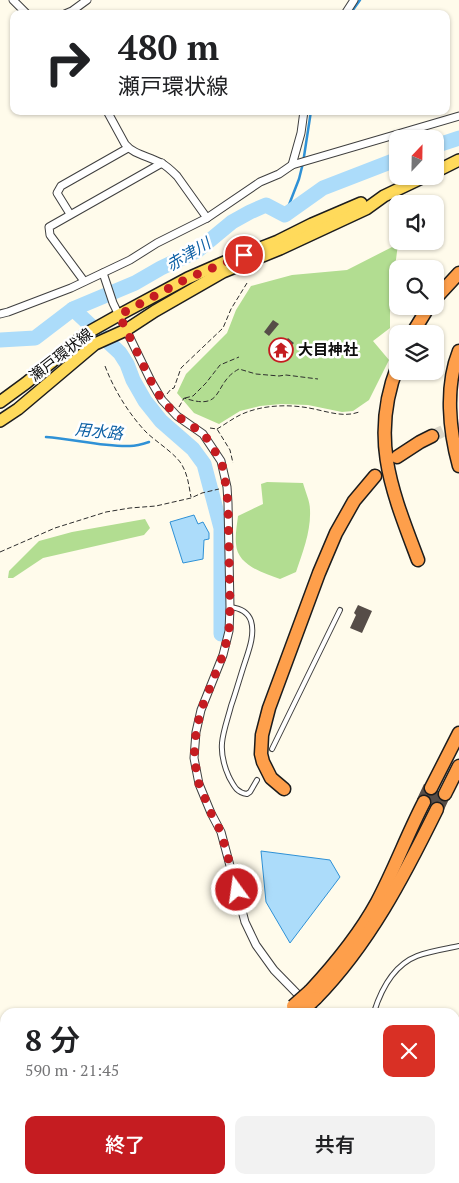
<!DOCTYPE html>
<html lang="ja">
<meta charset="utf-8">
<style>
:root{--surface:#fff;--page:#f2f2f2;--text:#202124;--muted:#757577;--accent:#c51c21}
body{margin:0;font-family:"PT Serif","Noto Sans JP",serif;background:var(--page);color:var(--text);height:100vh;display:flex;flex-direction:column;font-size:19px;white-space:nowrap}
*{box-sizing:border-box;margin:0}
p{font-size:16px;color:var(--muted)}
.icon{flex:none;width:28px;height:28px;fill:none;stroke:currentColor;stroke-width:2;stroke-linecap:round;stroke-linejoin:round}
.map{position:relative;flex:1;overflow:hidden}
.drawer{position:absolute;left:0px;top:1008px;width:460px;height:176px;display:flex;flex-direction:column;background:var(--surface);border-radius:15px 15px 0 0;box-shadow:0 1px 4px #0004}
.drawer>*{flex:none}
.banner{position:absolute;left:10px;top:10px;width:440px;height:105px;border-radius:10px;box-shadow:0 1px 4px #0004;background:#fff;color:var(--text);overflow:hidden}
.needle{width:32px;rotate:22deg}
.controls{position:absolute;left:389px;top:130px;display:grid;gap:10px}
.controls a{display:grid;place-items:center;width:55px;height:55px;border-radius:10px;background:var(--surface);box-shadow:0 1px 4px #0004;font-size:25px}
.pin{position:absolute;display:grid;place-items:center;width:42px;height:42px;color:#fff;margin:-21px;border:2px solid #fff;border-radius:50%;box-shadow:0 1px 5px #0007}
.me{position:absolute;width:55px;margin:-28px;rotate:346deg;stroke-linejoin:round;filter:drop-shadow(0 0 4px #0008)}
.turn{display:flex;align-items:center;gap:18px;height:105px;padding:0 25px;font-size:22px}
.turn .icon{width:65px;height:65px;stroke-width:2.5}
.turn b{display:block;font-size:35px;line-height:42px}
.round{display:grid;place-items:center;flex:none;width:52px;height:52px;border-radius:10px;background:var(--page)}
.head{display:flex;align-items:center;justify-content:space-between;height:85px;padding:0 25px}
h1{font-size:30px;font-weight:600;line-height:38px}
.cta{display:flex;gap:10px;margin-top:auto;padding:10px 25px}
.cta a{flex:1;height:58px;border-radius:10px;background:var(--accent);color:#fff;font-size:20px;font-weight:600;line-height:58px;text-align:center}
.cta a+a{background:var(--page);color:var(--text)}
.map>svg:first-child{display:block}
.forest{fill:#b2dd91}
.water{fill:#acdcfa;stroke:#2f91d6}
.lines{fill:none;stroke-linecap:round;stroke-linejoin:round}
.stream{stroke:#2f91d6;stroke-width:2.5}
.river{stroke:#acdcfa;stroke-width:15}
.building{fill:#564d48}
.motorway-tunnel{stroke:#dbd7ca;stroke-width:12;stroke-dasharray:12 6;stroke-linecap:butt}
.service-casing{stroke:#3f3f3f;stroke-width:6}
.minor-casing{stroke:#3f3f3f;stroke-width:9}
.primary-casing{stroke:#1d1d1d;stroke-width:14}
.motorway-casing{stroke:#1d1d1d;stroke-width:15}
.path{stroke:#2e2e2e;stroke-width:1;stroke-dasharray:5 2.5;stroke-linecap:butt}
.service{stroke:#fff;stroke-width:4}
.minor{stroke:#fff;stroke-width:7}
.primary{stroke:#ffda5b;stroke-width:11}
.motorway{stroke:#fe9f4b;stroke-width:12}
.motorway-bridge-casing{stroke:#1d1d1d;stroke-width:15;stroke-linecap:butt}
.motorway-bridge{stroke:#fe9f4b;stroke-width:12}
.route{stroke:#c51c21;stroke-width:9;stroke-dasharray:0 16.2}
.labels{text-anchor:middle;stroke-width:5;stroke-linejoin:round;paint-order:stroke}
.poi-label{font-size:15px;font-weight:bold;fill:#0c0c0c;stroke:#fff;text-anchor:start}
.street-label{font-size:15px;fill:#0c0c0c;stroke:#fff}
.water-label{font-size:16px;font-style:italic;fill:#0e61a5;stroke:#fff}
</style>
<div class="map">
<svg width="459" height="1183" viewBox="0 0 459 1183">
<rect width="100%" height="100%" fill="#fffbeb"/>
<g class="forest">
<path d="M398 244 390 306V328L373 341 389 360 369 400 353 411 342 412 308 405 281 404 260 406 240 411 219 424 194 413 177 393 186 374 227 333 236 310 251 286 292 275 347 270Z"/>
<path d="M267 482 303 483C305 491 310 501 310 510 311 531 303 552 296 572L280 579C263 573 237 565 236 544 235 535 237 525 238 516L263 504 261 484Z"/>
<path d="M145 519 150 528 144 535 43 558 13 578H8L9 571 39 541 72 532Z"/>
<path d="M85 1179H362L365 1183H89Z"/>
</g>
<g class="water">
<path d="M194 515 198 524 203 522 209 533V539L204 540 203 559 183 563 170 522Z"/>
<path d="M261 851 330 860 340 877 290 943 266 902Z"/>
</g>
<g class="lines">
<g class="stream">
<path d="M350 14 360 0"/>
<path d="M285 215 299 179 303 163 311 111"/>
<path d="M46 437C74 439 102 447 130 446 136 446 143 444 149 442"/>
</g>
<g class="river">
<path d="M435 146 459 138"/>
<path d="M73 309 120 353 127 364 133 380 145 401 161 421 193 449 204 464 221 528V634"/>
<path d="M0 340 35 338 73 309 135 283 161 268 197 251 232 222 250 212 266 205 285 215 323 188 398 159"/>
</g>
</g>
<g class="building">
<path d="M273 320 279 324 269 336 264 332Z"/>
<path d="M288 338 294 343 288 349H287L285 351 286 353 278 362 272 356 280 347 282 349 284 346 283 344Z"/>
<path d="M358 605 372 611 362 633 350 628 356 615 354 613Z"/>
<path d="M424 784 450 797 443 812 417 799Z"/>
</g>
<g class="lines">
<path class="motorway-tunnel" d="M432 436 459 424"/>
<g class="service-casing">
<g id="service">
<path d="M230 607C239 608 248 612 251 621 255 634 249 650 245 662 240 677 236 692 231 706 228 718 223 731 222 743 221 755 224 766 229 777 234 786 236 792 247 794L250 792 257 780"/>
<path d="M272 749 340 610"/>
<path d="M374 1012C381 990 394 965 417 956 430 951 445 949 459 946"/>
</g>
</g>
<g class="minor-casing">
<g id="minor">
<path d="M13 0 27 14"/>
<path d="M65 14 72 11 87 0"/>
<path d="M345 14 354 0"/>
<path d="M107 111 125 144C134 155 149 156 161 163 167 166 172 171 177 176L207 218"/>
<path d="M292 165 301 133 304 111"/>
<path d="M70 214 57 193 61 186 128 148"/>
<path d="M103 273 113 303 151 381 162 400 177 416 203 434 221 461 227 487 228 503 230 607 229 631 223 655 201 710 196 732 194 758 199 784 211 813 221 832 245 922 256 945 274 970 315 1012"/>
<path d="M84 281 50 235 49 227 162 163"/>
<path d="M0 314 8 312 71 288 130 260 157 243 207 218 260 182 279 174 292 165 459 116"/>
</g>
</g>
<g class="primary-casing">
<g id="primary">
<path d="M435 172 459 160"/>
<path d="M0 402 26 383 87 333 119 315 188 278 227 261 278 241 312 224 361 203"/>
<path d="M0 421 18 409 95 344 126 330 155 311 223 272 280 249 366 209 384 196 426 176"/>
</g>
</g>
<g class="motorway-casing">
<g id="motorway">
<path d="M435 299 459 273"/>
<path d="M412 334 429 306"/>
<path d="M459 351C445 386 449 430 459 466"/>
<path d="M398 365C369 438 392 491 418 560"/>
<path d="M397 457 420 442 432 436"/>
<path d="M431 788 459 733"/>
<path d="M284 789 271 778 263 762 261 754 262 735 269 708 319 573 336 533 354 501 375 476"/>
<path d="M445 794 459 766"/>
<path d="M310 991C335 964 359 935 377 902 394 870 407 835 424 802"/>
<path d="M316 998C369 944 404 876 437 809"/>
<path d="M0 1088 5 1089"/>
<path d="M0 1098H5"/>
</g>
</g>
<g class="path">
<path d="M105 366C114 390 129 414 146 432 156 442 178 455 183 467 188 476 189 487 191 497"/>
<path d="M167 394 171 389 174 388 181 368 223 328 231 309 247 283"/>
<path d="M185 398 193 396 206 383 220 365 239 357"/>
<path d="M179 407 184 398C226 412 212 383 239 369L256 374 279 376 286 375 318 379"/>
<path d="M210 428 217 429 230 450 233 463"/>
<path d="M217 429C224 425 232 419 240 415 261 405 287 404 309 408 326 411 343 418 359 412"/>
<path d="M0 552 55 528 106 512 130 508 156 506 191 498 202 493 219 489"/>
<path d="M376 1179 379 1183"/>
</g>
<use href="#service" class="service"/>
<use href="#minor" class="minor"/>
<use href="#primary" class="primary"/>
<use href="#motorway" class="motorway"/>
<g class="motorway-bridge-casing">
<g id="motorway-bridge">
<path d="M293 1006 310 991"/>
<path d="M301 1012 316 998"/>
</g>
</g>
<use href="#motorway-bridge" class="motorway-bridge"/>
</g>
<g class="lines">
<path class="route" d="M237 890 221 832 211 813 199 784 194 758 196 732 201 710 223 655 229 631 230 607 228 503 224 472 221 461 204 434 177 416 162 400 151 381 119 315 188 278 244 255"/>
</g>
<defs>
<g id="temple-ring" transform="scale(1.25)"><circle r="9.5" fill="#fff" stroke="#c51c21" stroke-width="1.5"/><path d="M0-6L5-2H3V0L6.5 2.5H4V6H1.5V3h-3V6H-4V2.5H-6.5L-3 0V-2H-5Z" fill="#c51c21"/></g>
</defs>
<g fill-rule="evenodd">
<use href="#temple-ring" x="281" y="350"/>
</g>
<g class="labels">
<g class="poi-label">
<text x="298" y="355">大目神社</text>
</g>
<g class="street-label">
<text transform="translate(61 355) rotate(-38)" y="5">瀬戸環状線</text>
</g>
<g class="water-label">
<text transform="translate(188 254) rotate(-31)" y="6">赤津川</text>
<text transform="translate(99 431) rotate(6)" y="6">用水路</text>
</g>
</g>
</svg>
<div class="controls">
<a><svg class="needle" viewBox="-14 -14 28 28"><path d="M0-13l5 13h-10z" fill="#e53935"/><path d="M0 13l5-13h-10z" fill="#757577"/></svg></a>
<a><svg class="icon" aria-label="sound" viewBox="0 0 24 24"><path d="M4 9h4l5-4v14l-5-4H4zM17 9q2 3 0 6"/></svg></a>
<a><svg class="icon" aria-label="search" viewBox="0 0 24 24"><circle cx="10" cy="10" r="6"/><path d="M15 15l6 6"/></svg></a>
<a><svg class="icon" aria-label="layers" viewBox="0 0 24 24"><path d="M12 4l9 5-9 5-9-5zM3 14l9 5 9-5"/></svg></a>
</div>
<div class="pin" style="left:244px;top:255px;background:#d93025"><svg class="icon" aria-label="arrive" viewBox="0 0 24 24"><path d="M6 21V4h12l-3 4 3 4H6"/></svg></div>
<svg class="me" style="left:237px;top:890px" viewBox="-20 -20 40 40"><circle r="17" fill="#c51c21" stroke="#fff" stroke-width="3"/><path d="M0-11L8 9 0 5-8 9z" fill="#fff"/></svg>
<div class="banner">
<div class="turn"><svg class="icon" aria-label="right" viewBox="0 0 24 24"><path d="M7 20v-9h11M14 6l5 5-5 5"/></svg><div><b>480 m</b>瀬戸環状線</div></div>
</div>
<section class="drawer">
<div class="head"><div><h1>8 分</h1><p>590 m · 21:45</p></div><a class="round" style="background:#d93025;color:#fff"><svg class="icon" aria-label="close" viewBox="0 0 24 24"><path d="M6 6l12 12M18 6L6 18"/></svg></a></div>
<div class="cta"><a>終了</a><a>共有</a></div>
</section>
</div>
